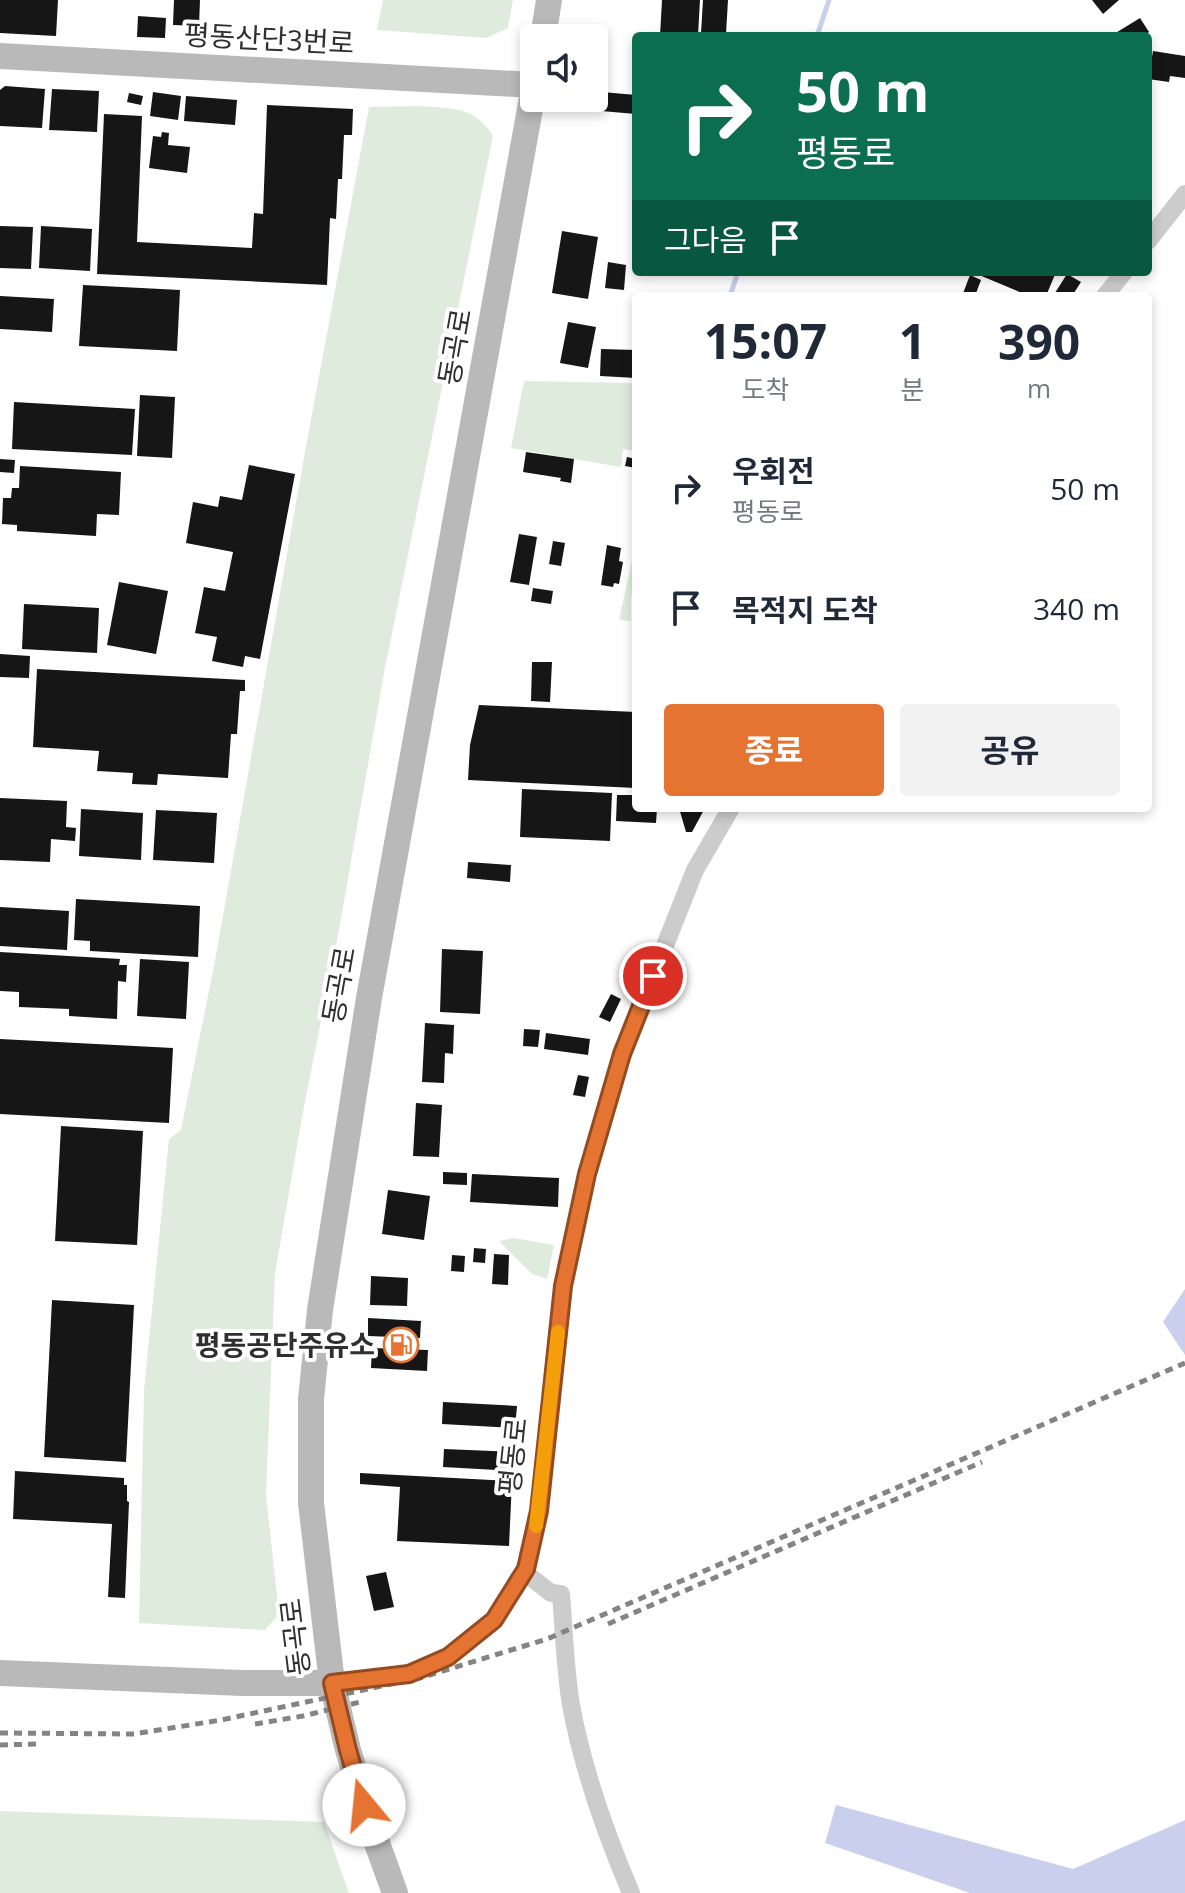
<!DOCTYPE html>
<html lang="ko">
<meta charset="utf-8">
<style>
:root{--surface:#fff;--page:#f2f2f3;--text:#1f2937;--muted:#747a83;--accent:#e57432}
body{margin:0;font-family:"Open Sans","Noto Sans KR",sans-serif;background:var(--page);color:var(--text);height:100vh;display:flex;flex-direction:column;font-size:30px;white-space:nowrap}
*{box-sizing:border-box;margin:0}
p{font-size:26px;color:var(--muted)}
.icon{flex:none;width:44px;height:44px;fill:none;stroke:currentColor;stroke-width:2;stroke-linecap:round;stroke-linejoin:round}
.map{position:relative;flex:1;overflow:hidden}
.details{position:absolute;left:632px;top:292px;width:520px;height:520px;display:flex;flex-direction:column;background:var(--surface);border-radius:8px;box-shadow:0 4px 12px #0003}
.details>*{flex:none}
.banner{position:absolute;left:632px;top:32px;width:520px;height:244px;border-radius:8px;box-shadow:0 4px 12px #0003;background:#0b6e4f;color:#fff;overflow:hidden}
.tools{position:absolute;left:520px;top:24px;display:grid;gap:16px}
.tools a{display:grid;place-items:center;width:88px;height:88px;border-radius:8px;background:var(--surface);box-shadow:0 4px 12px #0003;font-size:40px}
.pin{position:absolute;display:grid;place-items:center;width:68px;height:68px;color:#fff;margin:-34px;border:4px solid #fff;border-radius:50%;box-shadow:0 2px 8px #0007}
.me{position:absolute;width:88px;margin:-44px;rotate:343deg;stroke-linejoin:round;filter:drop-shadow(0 0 6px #0008)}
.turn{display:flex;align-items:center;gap:28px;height:168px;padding:0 32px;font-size:36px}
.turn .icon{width:104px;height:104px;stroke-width:2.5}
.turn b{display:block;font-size:56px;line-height:68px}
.then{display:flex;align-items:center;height:76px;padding:0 32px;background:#0003;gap:16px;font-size:30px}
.eta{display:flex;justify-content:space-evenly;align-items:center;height:136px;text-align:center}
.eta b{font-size:48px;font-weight:700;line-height:56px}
.button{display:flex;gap:16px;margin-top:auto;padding:16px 32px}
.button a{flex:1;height:92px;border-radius:8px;background:var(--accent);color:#fff;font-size:32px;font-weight:700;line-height:92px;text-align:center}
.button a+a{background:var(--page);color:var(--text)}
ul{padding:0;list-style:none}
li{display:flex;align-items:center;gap:24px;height:120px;padding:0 32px}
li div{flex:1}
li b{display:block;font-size:30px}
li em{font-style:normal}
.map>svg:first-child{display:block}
.green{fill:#dfecdd}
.water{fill:#c9cfec}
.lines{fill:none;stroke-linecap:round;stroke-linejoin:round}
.stream{stroke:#c9cfec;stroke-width:5}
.building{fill:#161616}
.street{stroke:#ccc;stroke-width:18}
.secondary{stroke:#b9b9b9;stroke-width:26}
.rail{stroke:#848484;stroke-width:5;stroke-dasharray:8 6;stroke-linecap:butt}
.route-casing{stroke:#954b20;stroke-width:20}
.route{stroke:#e57432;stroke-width:14}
.slow{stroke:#f59e0b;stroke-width:14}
.labels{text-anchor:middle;stroke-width:8;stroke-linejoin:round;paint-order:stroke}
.street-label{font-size:28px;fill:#2f2f2f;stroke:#fff}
.poi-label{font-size:28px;font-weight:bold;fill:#2f2f2f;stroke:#fff;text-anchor:end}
</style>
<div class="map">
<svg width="1185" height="1893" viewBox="0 0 1185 1893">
<rect width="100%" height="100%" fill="#fff"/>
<g class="green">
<path d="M383 0H513L508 28 486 38 377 30Z"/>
<path d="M422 106C454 109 474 106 493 136L384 673 339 930 303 1112 275 1273 266 1495 279 1614 265 1630 139 1623 144 1390 169 1139 181 1130 215 961 305 452 369 107Z"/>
<path d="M524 381 636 383V451L623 449 621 467 511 448Z"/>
<path d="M636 542C636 569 629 594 631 621L619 620Z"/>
<path d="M514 1238 554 1245 547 1279 532 1274 499 1241Z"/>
<path d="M0 1811 324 1822 349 1893H0Z"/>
</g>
<g class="water">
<path d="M1185 1289V1355L1163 1322Z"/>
<path d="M836 1805 1073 1869 1185 1820V1893H970L825 1843Z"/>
</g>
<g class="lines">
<g class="stream">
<path d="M817 36 829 0"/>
<path d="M730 296 738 272"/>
<path d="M636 590V607"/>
</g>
</g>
<g class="building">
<path d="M0 0H58L56 36 0 33Z"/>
<path d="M174 0H200L199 26 173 25Z"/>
<path d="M662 0H700L698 36H660Z"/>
<path d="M703 0H728L726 34 701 33Z"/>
<path d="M1092 0H1119L1103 14Z"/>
<path d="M138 16 166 18 165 38 137 37Z"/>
<path d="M1140 18 1149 32 1143 36H1115L1114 34Z"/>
<path d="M1153 51 1185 56V78L1170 76 1169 82 1148 79Z"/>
<path d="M5 86 45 89 42 128 0 126V90Z"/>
<path d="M52 89 99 91 97 132 49 130Z"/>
<path d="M153 92 181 96 178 120 150 116Z"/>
<path d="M602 92 636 95V114L601 111Z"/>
<path d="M129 93 143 96 141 105 127 102Z"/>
<path d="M186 96 237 100 235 125 184 121Z"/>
<path d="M267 105 353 109 352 135H344L342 179H338L336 219 330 218 327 285 97 274 104 114 142 116 137 242 252 248 254 213 263 214Z"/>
<path d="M162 132 169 133 168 145 190 147 187 173 149 168 153 136 161 137Z"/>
<path d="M0 226 33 227 31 269 0 268Z"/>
<path d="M41 226 92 229 90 271 39 268Z"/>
<path d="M562 231 598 237 588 299 552 293Z"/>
<path d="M608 262 626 265 624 290 605 288Z"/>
<path d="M972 272H1056L1046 296H1029Z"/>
<path d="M1067 274 1081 282 1072 296H1053Z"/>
<path d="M970 275 981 280 975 296H962Z"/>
<path d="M83 285 180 290 177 351 79 346Z"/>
<path d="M0 296 54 299 52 332 0 329Z"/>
<path d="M568 322 596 327 588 368 560 363Z"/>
<path d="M601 349 636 350V378L600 376Z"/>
<path d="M140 395 175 397 172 458 137 456Z"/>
<path d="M14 402 135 409 132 455 12 449Z"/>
<path d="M526 452 574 459 571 483 560 481 561 478 523 472Z"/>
<path d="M627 457 636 459V468L625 466Z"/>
<path d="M0 459 15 460 14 473 0 472Z"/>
<path d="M249 465 295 474 260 659 245 656 243 667 212 661 217 637 195 633 204 587 225 591 233 552 186 543 193 502 218 507 220 496 242 500Z"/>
<path d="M20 466 121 472 119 515 97 514 96 536 17 531V525L2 524 3 498H11L12 488H19Z"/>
<path d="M519 534 537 537 529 585 510 582Z"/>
<path d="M553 541 565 543 561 566 549 564Z"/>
<path d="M607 545 621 548 619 561 623 562 619 584 614 583 613 587 601 585Z"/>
<path d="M119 582 168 591 156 654 107 645Z"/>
<path d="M533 588 553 591 551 604 531 601Z"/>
<path d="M24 604 99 608 97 653 22 649Z"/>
<path d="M0 654 30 656 29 678 0 677Z"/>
<path d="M532 662H552L550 702 531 701Z"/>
<path d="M37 669 245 680V691H240L237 734H231L228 778 158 774 157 785 132 784 133 773 97 771 99 751 33 747Z"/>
<path d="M479 705 636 712V788L468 780 470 745Z"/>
<path d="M522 789 612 793 610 841 520 837Z"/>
<path d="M617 795H636V808H657L656 823 616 821Z"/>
<path d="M0 798 67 801 66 827 76 828 75 841 51 839 50 862 0 860Z"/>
<path d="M679 808H705L692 832H686Z"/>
<path d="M81 809 143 813 141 860 79 856Z"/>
<path d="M156 810 217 813 214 863 153 860Z"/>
<path d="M468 862 511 865 510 882 467 878Z"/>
<path d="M76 899 200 906 198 957 90 951V941L74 940Z"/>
<path d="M0 907 69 911 67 950 0 946Z"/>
<path d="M442 949 483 951 480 1014 440 1012Z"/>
<path d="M0 952 120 959 119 965H127L126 982 118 981 117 1019 69 1016V1009L19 1007V992L0 991Z"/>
<path d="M140 959 189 962 186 1019 137 1016Z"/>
<path d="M611 994 621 999 610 1022 599 1017Z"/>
<path d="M425 1023 454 1025 453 1054 445 1053 444 1083 422 1082Z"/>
<path d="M524 1029 540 1030 538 1047 523 1046Z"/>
<path d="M546 1033 590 1039 588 1055 544 1049Z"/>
<path d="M0 1039 173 1048 169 1123 0 1114Z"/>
<path d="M578 1075 589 1077 585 1097 573 1095Z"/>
<path d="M416 1103 442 1105 439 1157 413 1156Z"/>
<path d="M61 1126 143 1131 137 1245 55 1241Z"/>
<path d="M443 1172 467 1173V1185L443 1184Z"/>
<path d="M472 1174 559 1178 558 1207 470 1202Z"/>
<path d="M388 1190 430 1196 424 1240 382 1234Z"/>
<path d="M474 1248 486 1249 485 1263 473 1262Z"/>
<path d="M494 1254 509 1255 508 1285 492 1284Z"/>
<path d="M452 1255 465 1256 464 1272 451 1271Z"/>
<path d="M371 1276 408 1278 407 1306 370 1305Z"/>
<path d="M52 1300 134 1305 126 1462 44 1457Z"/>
<path d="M368 1318 421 1321 420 1338 368 1336Z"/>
<path d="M372 1348 428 1350 427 1371 371 1368Z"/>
<path d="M443 1402 517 1406 515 1428 442 1424Z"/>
<path d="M444 1449 517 1452 516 1471 443 1467Z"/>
<path d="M15 1471 124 1478V1485H127V1501L129 1502 125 1598 108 1597 112 1524 13 1519Z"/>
<path d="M360 1473 512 1481 509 1546 397 1541 400 1487 360 1484Z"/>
<path d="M386 1572 394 1607 374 1611 366 1576Z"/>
</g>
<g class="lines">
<g class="street">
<path d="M1148 241 1185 194"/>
<path d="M1105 296 1124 272"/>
<path d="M524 1572 551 1593 561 1594C564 1631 565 1669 571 1705 583 1770 605 1832 631 1893"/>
<path d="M332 1683 409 1674 448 1657 494 1620 526 1569 539 1511 563 1286 587 1174 622 1054 695 870 731 808"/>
</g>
<g class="secondary">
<path d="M543 38 549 0"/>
<path d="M0 56 534 85"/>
<path d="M0 1673 242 1683H332"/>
<path d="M395 1893 373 1832 348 1750 332 1683 311 1503V1399L320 1310 369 998 534 87"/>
</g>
<g class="rail">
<path d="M608 1624 982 1462"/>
<path d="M255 1724 303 1716 360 1702"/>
<path d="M0 1733 134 1734 221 1720 420 1678 547 1639 1185 1363"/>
<path d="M0 1745 36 1744"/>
</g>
</g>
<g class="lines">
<g class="route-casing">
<path id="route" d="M364 1805 348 1750 332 1683 409 1674 448 1657 494 1620 526 1569 539 1511 563 1286 587 1174 622 1054 653 976"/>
</g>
<use href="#route" class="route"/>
<path class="slow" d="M536 1526 558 1332"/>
</g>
<defs>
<g id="fuel-ring" transform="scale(1.8)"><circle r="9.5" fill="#fff" stroke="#e57432" stroke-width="1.5"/><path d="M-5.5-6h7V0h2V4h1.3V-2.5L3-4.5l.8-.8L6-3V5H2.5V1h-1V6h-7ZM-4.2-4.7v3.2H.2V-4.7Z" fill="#e57432"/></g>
</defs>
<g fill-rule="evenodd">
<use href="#fuel-ring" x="401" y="1345"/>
</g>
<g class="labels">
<g class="street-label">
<text transform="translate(269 39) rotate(3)" y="10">평동산단3번로</text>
<text transform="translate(455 347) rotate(-80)" y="10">동곡로</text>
<text transform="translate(339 985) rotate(-80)" y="10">동곡로</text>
<text transform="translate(513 1456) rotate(-84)" y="10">평동로</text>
<text transform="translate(295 1637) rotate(-97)" y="10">동곡로</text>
</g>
<g class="poi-label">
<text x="375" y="1355">평동공단주유소</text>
</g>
</g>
</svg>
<div class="tools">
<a><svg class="icon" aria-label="sound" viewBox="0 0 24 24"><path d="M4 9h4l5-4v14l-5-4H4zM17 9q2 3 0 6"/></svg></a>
</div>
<div class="pin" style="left:653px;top:976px;background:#d93025"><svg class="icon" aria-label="arrive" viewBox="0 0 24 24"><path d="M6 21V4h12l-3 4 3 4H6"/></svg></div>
<svg class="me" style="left:364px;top:1805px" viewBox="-20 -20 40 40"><circle r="19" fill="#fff"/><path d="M0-13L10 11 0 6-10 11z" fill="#e57432"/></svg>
<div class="banner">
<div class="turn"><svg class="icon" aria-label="right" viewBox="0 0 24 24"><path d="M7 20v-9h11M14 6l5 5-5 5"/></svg><div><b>50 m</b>평동로</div></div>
<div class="then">그다음<svg class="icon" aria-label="arrive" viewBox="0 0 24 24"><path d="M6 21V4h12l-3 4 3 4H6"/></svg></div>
</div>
<section class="details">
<div class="eta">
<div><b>15:07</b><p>도착</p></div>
<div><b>1</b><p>분</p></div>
<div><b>390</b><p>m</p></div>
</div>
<ul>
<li><svg class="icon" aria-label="right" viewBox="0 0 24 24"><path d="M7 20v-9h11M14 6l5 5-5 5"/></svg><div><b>우회전</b><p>평동로</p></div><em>50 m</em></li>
<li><svg class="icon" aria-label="arrive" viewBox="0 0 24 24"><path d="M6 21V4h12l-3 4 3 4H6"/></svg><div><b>목적지 도착</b></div><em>340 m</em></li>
</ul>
<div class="button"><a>종료</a><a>공유</a></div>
</section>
</div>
